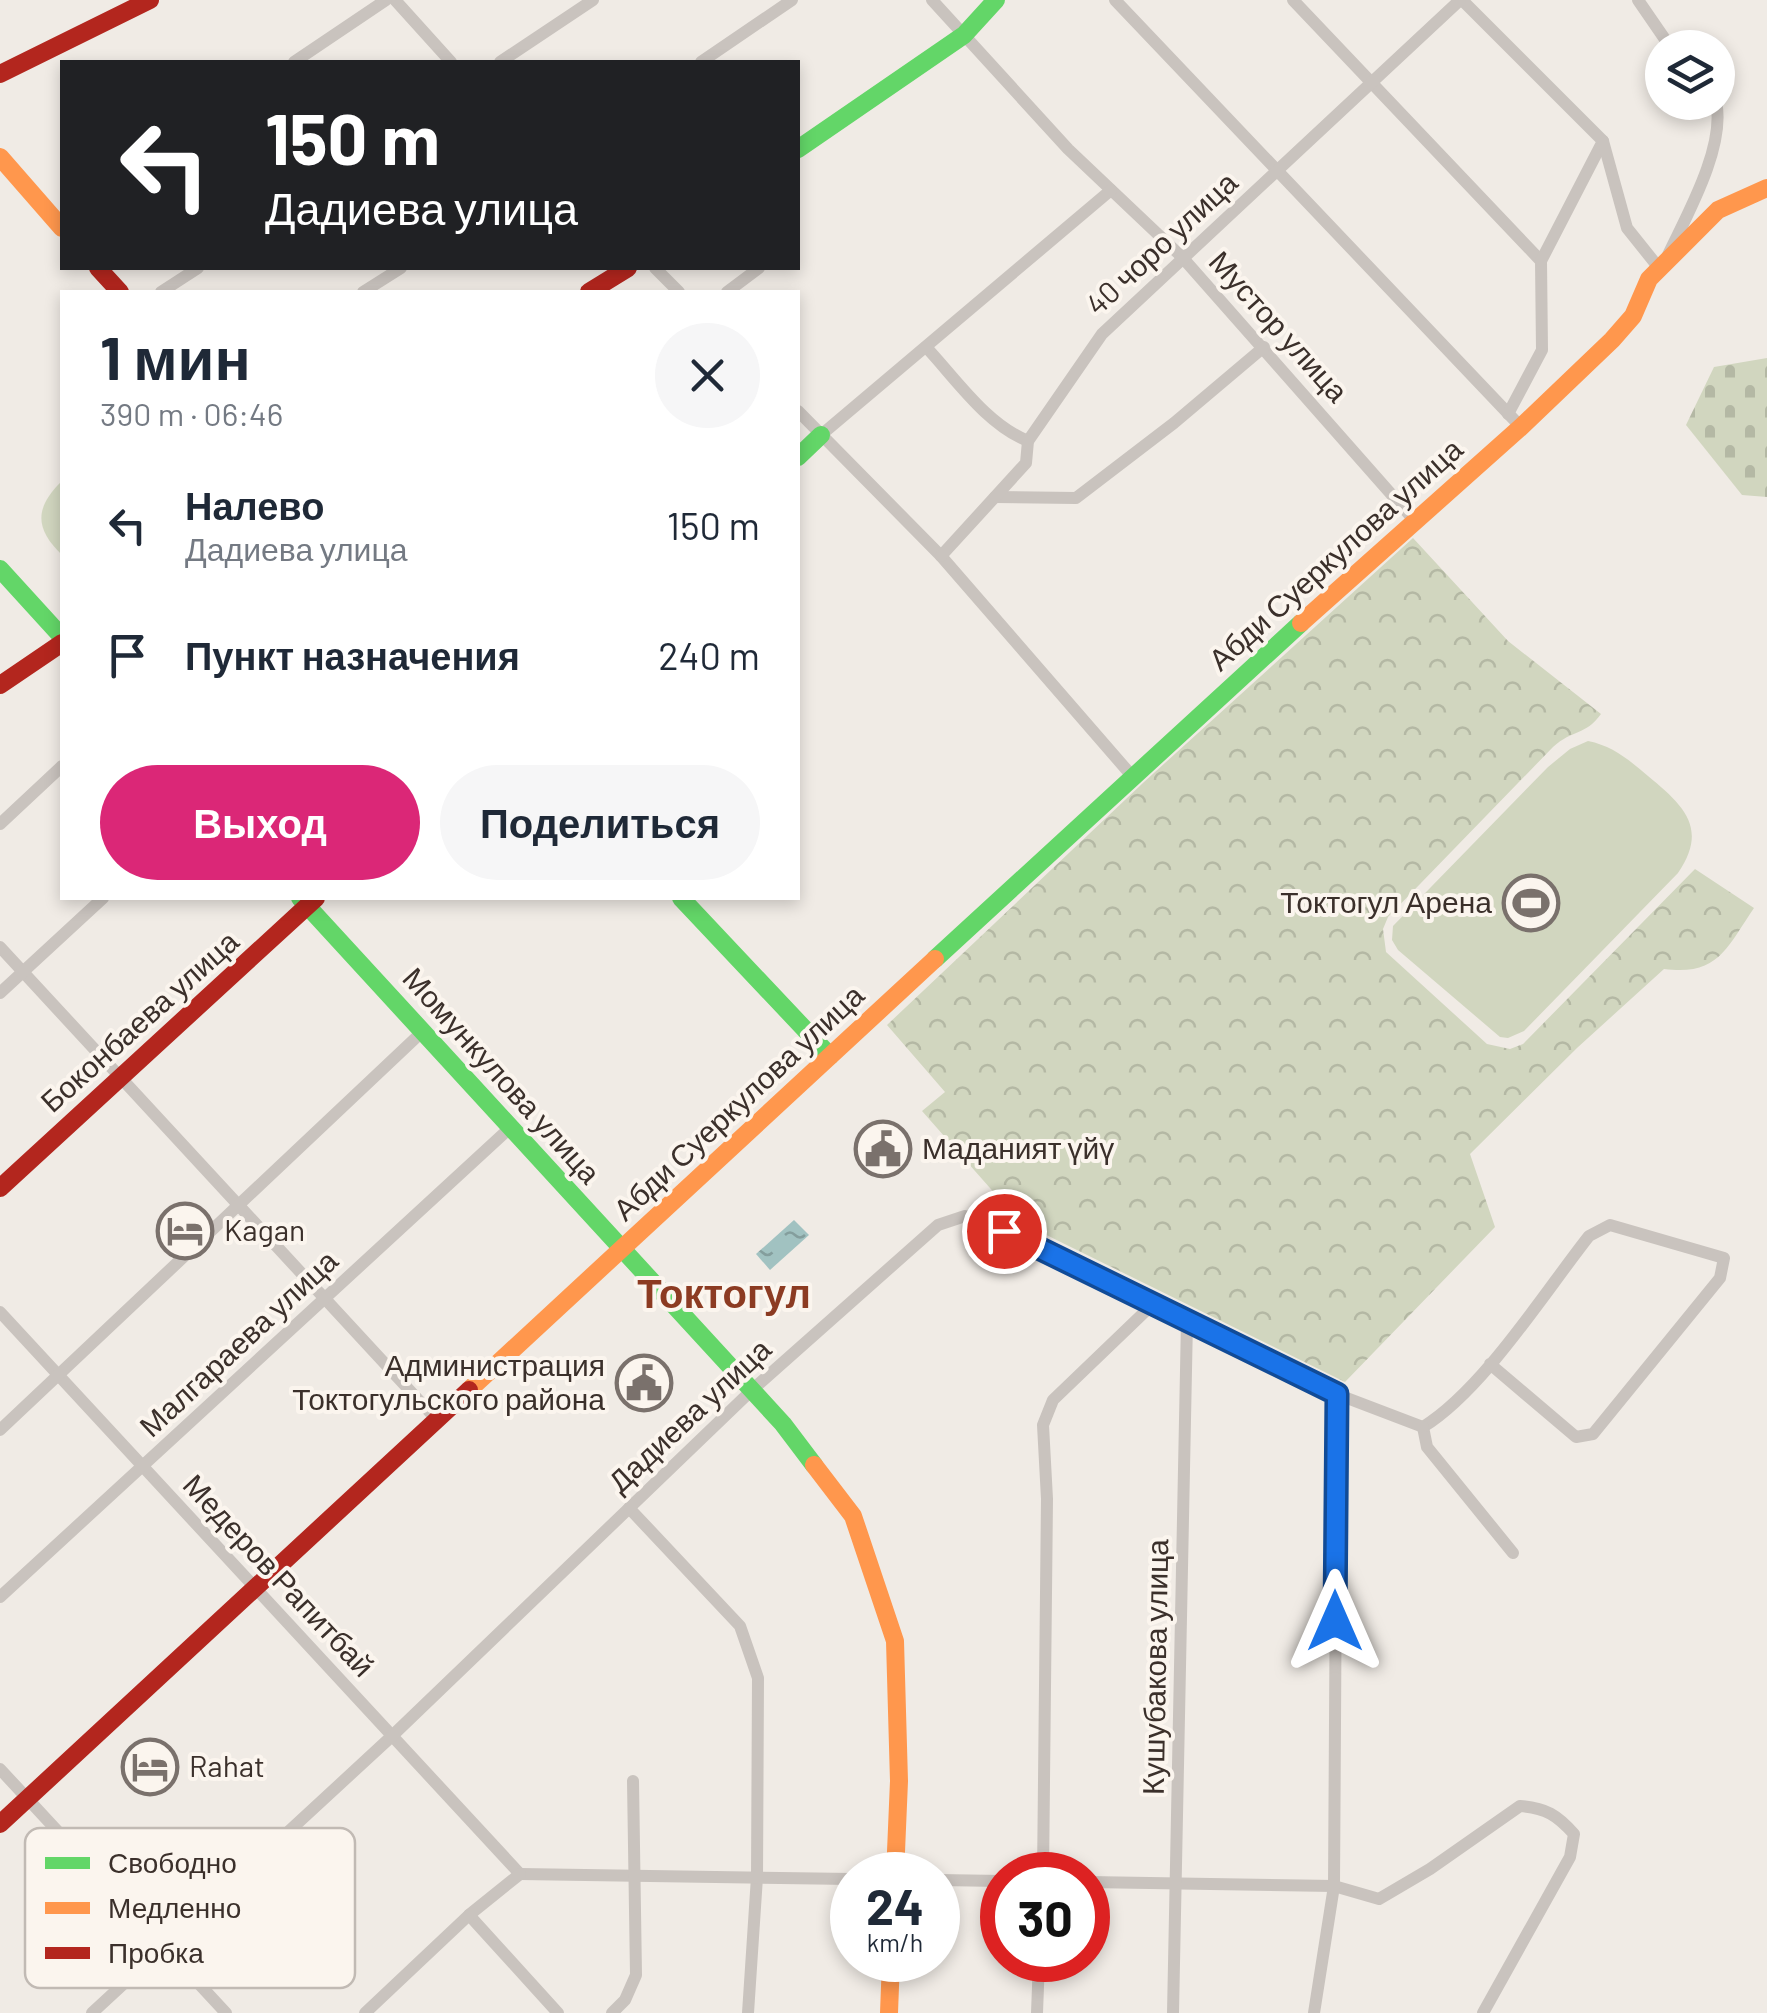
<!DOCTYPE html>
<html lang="ru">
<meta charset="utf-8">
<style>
:root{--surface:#fff;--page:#f6f6f7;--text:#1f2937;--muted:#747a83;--accent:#db2777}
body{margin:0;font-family:Barlow,sans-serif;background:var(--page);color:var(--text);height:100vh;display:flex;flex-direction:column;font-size:38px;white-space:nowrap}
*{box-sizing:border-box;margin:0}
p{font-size:32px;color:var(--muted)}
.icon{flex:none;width:55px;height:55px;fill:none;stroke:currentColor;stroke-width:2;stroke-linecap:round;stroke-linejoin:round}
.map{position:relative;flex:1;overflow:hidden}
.sheet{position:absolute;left:60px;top:290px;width:740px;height:610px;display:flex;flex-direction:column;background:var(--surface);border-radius:0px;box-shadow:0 5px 15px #0003}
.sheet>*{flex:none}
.banner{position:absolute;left:60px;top:60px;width:740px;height:210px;border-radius:0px;box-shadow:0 5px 15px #0003;background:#202124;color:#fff;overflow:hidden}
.buttons{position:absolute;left:1645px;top:30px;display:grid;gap:20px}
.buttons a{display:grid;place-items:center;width:90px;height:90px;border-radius:50%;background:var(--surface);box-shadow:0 5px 15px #0003;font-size:50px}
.speed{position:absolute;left:830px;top:1852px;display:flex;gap:20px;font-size:50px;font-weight:700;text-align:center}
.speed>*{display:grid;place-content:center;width:130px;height:130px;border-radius:50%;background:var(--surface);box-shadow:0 5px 15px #0003;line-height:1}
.speed small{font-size:25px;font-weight:400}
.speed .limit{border:15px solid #d22;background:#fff;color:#111}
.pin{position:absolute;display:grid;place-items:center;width:85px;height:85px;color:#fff;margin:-42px;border:5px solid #fff;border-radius:50%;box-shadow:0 2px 10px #0007}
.me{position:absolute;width:110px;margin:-55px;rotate:0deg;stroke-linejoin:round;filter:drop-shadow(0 0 8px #0008)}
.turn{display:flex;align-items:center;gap:35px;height:210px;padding:0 40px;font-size:45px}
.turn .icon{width:130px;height:130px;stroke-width:2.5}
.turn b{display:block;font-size:70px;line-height:85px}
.round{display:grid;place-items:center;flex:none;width:105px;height:105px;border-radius:52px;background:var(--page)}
.overview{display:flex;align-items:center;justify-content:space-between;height:170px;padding:0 40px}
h1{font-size:60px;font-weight:700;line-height:75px}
.cta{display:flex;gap:20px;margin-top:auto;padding:20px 40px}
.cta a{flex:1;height:115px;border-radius:60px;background:var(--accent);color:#fff;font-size:40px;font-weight:700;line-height:115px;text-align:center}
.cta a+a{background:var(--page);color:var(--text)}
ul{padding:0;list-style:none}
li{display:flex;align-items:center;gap:30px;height:130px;padding:0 40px}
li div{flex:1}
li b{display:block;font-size:38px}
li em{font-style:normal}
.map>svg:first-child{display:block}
.grass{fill:#d1d6bf}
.forest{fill:url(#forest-crowns)}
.cemetery{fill:url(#cemetery-stones)}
.water{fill:url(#water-ripples)}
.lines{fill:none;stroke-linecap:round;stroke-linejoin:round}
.street{stroke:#c9c3be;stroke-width:12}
.fast{stroke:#63d668;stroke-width:18}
.slow{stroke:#ff974d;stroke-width:18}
.jam{stroke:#b3261e;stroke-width:18}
.route-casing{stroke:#114b97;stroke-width:25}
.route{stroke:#1a73e8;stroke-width:18}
.labels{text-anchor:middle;stroke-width:8;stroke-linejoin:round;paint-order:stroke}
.street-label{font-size:30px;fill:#3b302b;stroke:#fbf5ee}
.poi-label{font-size:30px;fill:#3b302b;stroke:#fbf5ee;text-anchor:start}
.district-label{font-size:40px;font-weight:bold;fill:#8c3b22;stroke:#fbf5ee}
.key{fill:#fbf5ee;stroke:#c1bab4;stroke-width:2.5}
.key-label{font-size:28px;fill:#3b302b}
</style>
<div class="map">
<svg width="1767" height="2013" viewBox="0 0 1767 2013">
<defs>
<pattern id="forest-crowns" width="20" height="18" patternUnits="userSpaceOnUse" patternTransform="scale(2.5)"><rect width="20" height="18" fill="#d1d6bf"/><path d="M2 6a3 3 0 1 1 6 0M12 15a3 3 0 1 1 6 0" fill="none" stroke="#b4b8a4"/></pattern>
<pattern id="cemetery-stones" width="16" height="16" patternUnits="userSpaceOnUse" patternTransform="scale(2.5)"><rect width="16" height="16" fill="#d1d6bf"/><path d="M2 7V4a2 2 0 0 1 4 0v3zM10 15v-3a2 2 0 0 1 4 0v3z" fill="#b4b8a4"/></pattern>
<pattern id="water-ripples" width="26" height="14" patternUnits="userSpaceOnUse" patternTransform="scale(2.5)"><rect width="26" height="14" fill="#a1c2c1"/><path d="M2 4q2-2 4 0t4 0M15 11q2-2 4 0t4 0" fill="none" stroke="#849e9d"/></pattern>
</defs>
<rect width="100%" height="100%" fill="#f0ebe5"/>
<g class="grass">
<path d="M62 481V555C35 529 34 508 62 481Z"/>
<path d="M1588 741C1613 746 1629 760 1648 776 1683 805 1709 828 1678 873L1524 1031 1508 1038 1500 1037 1398 950 1392 940 1393 926 1548 767 1570 749Z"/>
</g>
<path class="forest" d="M1413 538 1508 641 1601 714C1585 736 1573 729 1553 747L1388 917 1383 929 1386 952 1487 1044 1510 1049 1523 1044 1695 869 1754 908C1726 949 1718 976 1664 969L1577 1048 1470 1154 1495 1227 1345 1382 1020 1222 922 1111 945 1092 887 1025 1144 782Z"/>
<path class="cemetery" d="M1767 358V497L1742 495 1686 425 1714 367Z"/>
<path class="water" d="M794 1220 809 1235 770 1270 756 1254Z"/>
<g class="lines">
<g class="street">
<path d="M395 0 451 62"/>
<path d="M932 0 1068 149 1182 257 1414 520"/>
<path d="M1115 0 1521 427"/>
<path d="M1293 0 1541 261 1542 350 1508 414"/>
<path d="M1462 0 1603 141 1541 261"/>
<path d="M1638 0 1671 48"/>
<path d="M294 62 386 0"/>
<path d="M500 62 593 0"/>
<path d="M701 62 792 0"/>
<path d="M1603 141 1627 228 1659 268"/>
<path d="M1668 255C1687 215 1726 146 1716 102"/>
<path d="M655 268 679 292"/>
<path d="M161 292 198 268"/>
<path d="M363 292 401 268"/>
<path d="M727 292 759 268"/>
<path d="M926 347C956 379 986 424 1028 441"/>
<path d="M798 411 941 556 1132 776"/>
<path d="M821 435 1111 190"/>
<path d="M995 497 1076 498 1174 423 1264 347"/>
<path d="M941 556 1026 463 1028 441 1102 334 1460 0"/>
<path d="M0 824 62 766"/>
<path d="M0 947 437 1420"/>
<path d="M0 993 103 898"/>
<path d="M0 1312 520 1874"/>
<path d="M1423 1427C1483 1390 1544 1293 1589 1236L1610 1225 1724 1258 1720 1278 1593 1434 1576 1437 1490 1364"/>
<path d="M1423 1427 1427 1447 1513 1553"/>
<path d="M0 1430 423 1031"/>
<path d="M629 1508 740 1626 758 1678 757 1877 748 2013"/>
<path d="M0 1597 511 1127"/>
<path d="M0 1769 226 2013"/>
<path d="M520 1874 852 1879"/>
<path d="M1043 1875 1047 1499 1043 1425 1053 1400 1153 1304"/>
<path d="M938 1880 1002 1881"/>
<path d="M1088 1882 1334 1886 1379 1899 1430 1869 1520 1806C1546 1808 1557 1815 1574 1834L1570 1857 1483 2013"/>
<path d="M469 1915 558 2013"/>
<path d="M92 2013 392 1736 752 1390 938 1225 965 1216 1005 1231 1318 1387 1423 1427"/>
<path d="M365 2013 469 1915 520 1874"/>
<path d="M612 2013 625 2000 636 1975 633 1781"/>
<path d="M1037 2013 1039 1960"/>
<path d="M1173 2013 1187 1321"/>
<path d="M1314 2013 1334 1886 1337 1394"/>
</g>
<g class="fast">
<path d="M798 149 964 35 996 0"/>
<path d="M798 457 821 435"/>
<path d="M0 569 62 637"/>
<path d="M300 898 783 1424 814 1465"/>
<path d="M681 898 830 1056"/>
<path d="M935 959 1301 623"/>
</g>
<g class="slow">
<path d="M0 157 62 228"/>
<path d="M1301 623 1521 427 1612 340 1633 316 1649 279 1718 210 1767 188"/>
<path d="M469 1390 935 959"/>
<path d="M814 1465 853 1516 895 1641 899 1781 895 1875"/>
<path d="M889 2013 891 1960"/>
</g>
<g class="jam">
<path d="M0 74 150 0"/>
<path d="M98 268 120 292"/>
<path d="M589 292 628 268"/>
<path d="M0 685 62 643"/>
<path d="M0 1188 316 898"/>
<path d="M0 1824 469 1390"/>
</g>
</g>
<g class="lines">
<g class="route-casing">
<path id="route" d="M1004 1231 1337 1394 1335 1621"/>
</g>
<use href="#route" class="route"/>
</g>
<defs>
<g id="stadium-ring" transform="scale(2.875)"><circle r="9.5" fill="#fbf5ee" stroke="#7a716c" stroke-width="1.5"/><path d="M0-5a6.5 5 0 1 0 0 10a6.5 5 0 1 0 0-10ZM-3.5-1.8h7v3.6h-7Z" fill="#7a716c"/></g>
<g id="civic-ring" transform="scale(2.875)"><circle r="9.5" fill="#fbf5ee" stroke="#7a716c" stroke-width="1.5"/><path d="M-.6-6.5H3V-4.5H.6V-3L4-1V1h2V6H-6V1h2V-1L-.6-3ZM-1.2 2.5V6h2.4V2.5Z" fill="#7a716c"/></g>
<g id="hotel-ring" transform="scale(2.875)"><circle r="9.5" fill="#fbf5ee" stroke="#7a716c" stroke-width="1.5"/><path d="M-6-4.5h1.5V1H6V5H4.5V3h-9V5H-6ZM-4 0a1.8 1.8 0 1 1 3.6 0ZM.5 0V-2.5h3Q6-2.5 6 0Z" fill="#7a716c"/></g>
</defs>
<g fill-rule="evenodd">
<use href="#stadium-ring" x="1531" y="903"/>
<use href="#civic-ring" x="883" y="1149"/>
<use href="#hotel-ring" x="185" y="1231"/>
<use href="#civic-ring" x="644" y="1383"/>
<use href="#hotel-ring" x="150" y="1767"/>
</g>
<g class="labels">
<g class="street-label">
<text transform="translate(1162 244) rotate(-43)" y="10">40 чоро улица</text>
<text transform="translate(1278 327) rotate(48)" y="10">Мустор улица</text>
<text transform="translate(1336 555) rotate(-42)" y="10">Абди Суеркулова улица</text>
<text transform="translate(140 1022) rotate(-42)" y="10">Боконбаева улица</text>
<text transform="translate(501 1076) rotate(48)" y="10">Момункулова улица</text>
<text transform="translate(739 1103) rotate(-43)" y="10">Абди Суеркулова улица</text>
<text transform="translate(239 1344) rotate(-43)" y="10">Малгараева улица</text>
<text transform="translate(690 1416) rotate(-43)" y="10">Дадиева улица</text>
<text transform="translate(278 1576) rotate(47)" y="10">Медеров Рапитбай</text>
<text transform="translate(1156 1667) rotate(-89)" y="10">Кушубакова улица</text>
</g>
<g class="poi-label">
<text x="1492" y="913" text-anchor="end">Токтогул Арена</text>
<text x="922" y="1159">Маданият үйү</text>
<text x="224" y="1241">Kagan</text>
<text x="605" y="1376" text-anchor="end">Администрация<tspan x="605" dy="34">Токтогульского района</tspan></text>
<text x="189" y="1777">Rahat</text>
</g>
<g class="district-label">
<text x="724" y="1308">Токтогул</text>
</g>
</g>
<rect x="25" y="1828" width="330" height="160" rx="15" class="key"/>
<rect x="45" y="1857" width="45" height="12" fill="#63d668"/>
<rect x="45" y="1902" width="45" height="12" fill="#ff974d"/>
<rect x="45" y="1947" width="45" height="12" fill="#b3261e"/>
<g class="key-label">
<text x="108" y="1873">Свободно</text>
<text x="108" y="1918">Медленно</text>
<text x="108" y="1963">Пробка</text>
</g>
</svg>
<div class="buttons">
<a><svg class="icon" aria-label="layers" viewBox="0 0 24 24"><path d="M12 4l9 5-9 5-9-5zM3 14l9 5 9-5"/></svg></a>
</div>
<div class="speed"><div>24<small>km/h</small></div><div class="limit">30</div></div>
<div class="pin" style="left:1004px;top:1231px;background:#d93025"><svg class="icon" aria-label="arrive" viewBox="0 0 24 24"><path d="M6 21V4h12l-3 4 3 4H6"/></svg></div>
<svg class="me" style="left:1335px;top:1621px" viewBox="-20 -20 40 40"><path d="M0-17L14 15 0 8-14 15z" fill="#1a73e8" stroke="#fff" stroke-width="4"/></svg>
<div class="banner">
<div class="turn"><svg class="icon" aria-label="left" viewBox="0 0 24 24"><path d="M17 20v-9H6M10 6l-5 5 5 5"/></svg><div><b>150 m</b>Дадиева улица</div></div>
</div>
<section class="sheet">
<div class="overview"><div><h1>1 мин</h1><p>390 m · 06:46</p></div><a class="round"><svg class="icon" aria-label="close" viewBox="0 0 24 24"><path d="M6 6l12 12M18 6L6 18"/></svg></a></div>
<ul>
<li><svg class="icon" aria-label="left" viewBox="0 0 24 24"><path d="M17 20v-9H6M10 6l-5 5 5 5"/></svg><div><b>Налево</b><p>Дадиева улица</p></div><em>150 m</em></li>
<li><svg class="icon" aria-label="arrive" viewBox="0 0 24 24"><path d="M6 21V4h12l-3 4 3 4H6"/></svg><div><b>Пункт назначения</b></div><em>240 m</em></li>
</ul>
<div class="cta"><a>Выход</a><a>Поделиться</a></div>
</section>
</div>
